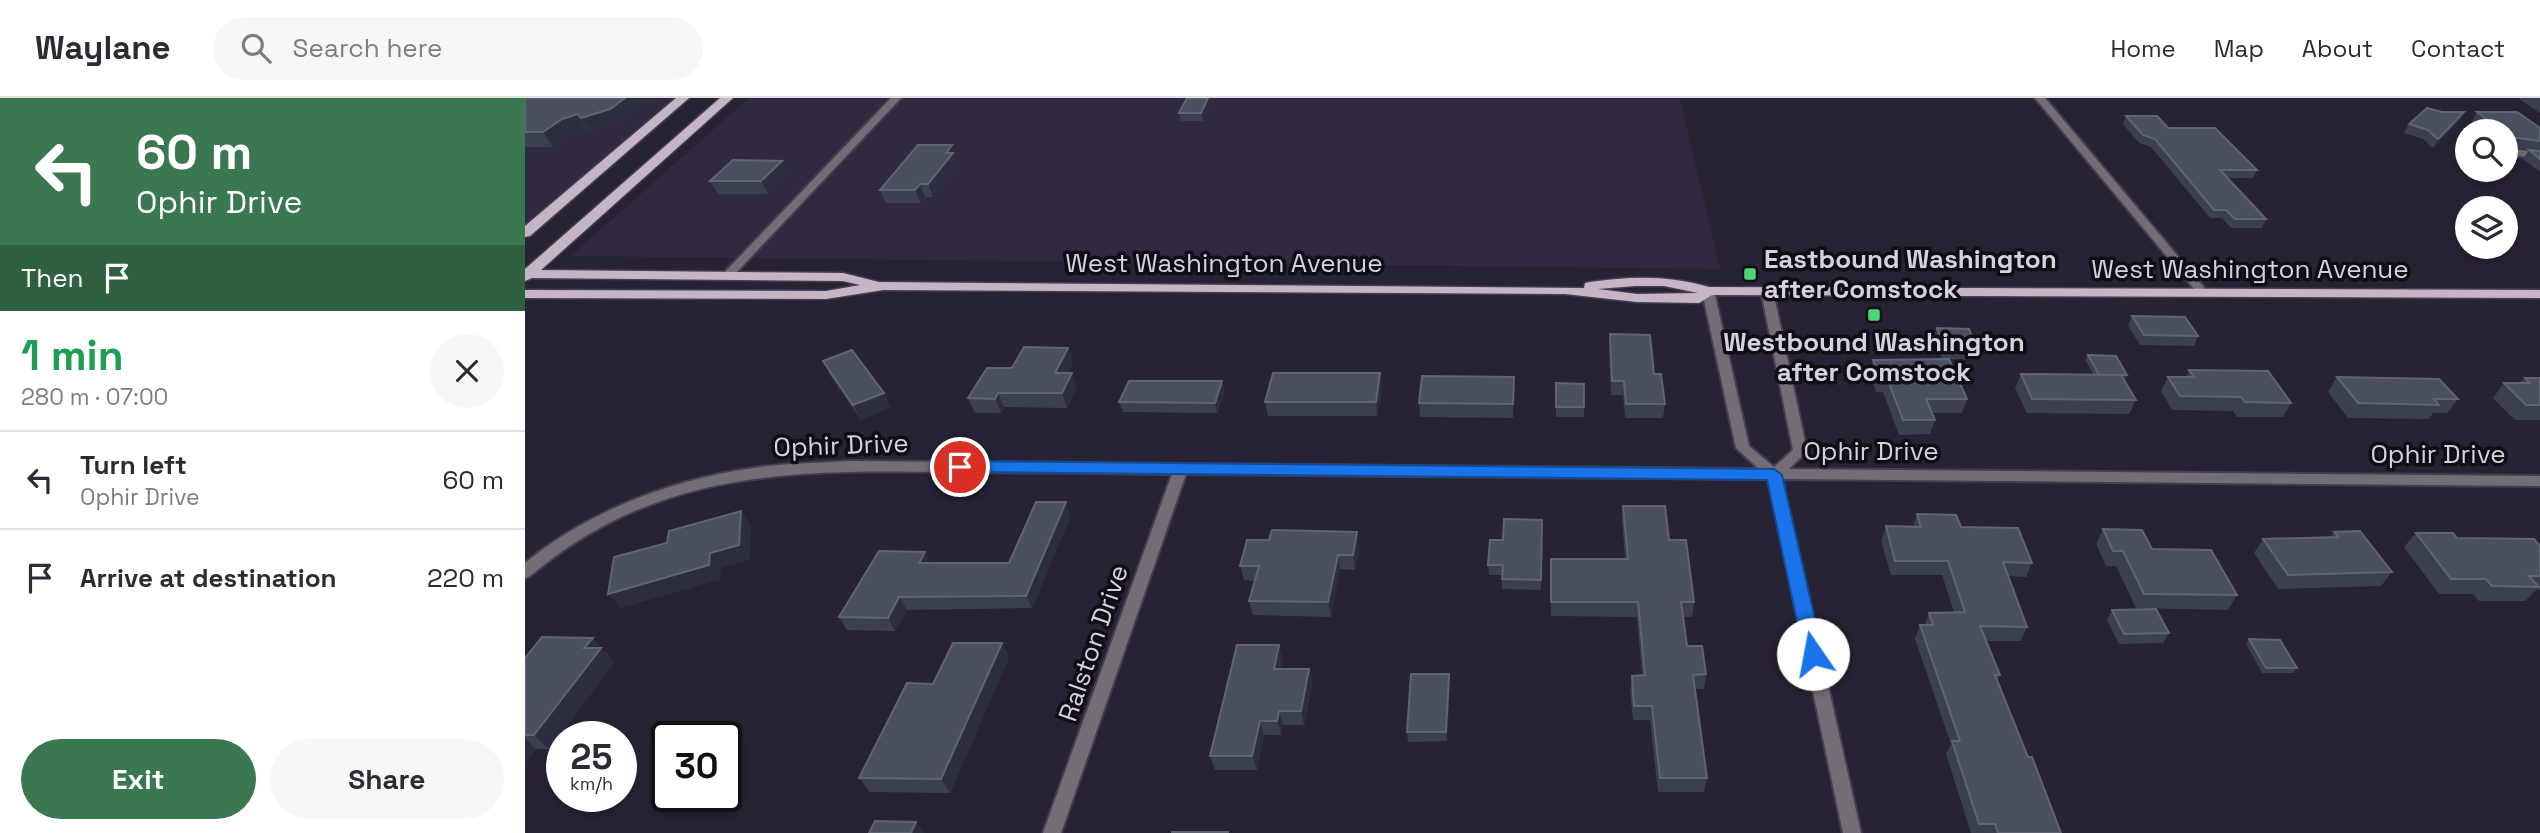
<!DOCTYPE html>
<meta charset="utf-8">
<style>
:root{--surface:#fff;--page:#f7f7f7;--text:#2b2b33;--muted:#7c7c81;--line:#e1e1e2;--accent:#3a7852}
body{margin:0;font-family:"Space Grotesk",sans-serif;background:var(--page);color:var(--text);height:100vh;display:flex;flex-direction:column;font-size:26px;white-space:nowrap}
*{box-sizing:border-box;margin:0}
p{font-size:23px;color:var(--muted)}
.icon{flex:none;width:38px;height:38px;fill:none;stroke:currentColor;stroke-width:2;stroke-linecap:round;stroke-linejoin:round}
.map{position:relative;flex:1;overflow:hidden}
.panel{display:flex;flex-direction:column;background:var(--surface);width:525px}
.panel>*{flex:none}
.hud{background:#3a7852;color:#fff;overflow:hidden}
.tools{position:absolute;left:1930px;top:21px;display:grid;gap:14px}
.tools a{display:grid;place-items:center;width:63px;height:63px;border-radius:50%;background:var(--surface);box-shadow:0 4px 10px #0003;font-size:35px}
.speed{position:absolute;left:21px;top:623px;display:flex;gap:14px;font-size:35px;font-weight:700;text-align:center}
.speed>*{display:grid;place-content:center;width:91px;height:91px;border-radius:50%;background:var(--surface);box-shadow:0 4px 10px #0003;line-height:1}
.speed small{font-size:18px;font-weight:400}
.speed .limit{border:4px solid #111;border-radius:10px;background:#fff;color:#111}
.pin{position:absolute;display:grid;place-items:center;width:60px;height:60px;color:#fff;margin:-30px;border:4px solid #fff;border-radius:50%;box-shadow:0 2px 7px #0007}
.me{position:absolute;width:77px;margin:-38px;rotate:348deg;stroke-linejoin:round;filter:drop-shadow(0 0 5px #0008)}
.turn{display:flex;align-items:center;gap:24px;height:147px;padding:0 21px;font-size:32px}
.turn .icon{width:91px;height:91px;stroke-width:2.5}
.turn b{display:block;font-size:49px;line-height:60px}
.then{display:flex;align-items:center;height:66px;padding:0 21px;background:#0003;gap:14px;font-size:26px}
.round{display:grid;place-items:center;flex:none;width:74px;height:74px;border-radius:37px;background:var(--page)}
.head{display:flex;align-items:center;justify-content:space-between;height:119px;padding:0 21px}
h1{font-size:42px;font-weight:600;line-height:52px;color:#1e9e55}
.primary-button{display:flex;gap:14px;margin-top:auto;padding:14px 21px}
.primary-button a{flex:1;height:80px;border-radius:42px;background:var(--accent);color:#fff;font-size:28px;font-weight:600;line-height:80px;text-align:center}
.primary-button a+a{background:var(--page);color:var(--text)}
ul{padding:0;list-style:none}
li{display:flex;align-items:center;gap:21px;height:98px;padding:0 21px;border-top:2px solid var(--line)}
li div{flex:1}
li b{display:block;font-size:26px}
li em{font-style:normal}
header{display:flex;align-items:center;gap:42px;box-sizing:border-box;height:98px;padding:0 35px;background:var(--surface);border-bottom:2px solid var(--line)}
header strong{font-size:33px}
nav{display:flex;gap:38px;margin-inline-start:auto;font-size:24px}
.search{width:490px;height:63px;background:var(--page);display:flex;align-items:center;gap:18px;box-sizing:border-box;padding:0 24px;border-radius:38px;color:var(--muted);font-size:26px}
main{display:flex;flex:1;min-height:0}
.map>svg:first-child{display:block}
.built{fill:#312942}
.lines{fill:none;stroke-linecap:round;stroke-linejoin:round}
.minor-casing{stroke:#443e50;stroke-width:4}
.primary-casing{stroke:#443e50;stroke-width:3}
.minor{fill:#756d75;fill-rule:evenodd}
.primary{fill:#c6b5c5;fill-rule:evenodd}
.wall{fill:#3a4052}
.shaded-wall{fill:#2c2d40}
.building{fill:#4a5061;stroke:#606474;stroke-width:2}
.route{fill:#1a73e8;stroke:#114b97;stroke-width:2}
.poi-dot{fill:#4cd677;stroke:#100d15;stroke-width:2.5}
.labels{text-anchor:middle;stroke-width:7;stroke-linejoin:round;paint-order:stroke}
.poi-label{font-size:26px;font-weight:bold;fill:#d5d2de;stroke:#100d15;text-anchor:start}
.street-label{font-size:26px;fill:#d5d2de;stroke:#100d15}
</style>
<header>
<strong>Waylane</strong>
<div class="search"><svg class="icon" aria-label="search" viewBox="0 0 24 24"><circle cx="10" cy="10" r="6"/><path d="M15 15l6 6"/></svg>Search here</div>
<nav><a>Home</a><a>Map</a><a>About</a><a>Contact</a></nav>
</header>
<main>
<section class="panel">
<div class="hud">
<div class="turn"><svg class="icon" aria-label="left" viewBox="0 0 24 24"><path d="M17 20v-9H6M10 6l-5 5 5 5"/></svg><div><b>60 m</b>Ophir Drive</div></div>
<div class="then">Then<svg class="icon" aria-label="arrive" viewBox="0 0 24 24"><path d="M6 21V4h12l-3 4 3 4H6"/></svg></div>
</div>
<div class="head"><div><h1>1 min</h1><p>280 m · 07:00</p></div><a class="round"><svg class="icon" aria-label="close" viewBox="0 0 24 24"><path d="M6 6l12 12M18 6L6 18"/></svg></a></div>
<ul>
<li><svg class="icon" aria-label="left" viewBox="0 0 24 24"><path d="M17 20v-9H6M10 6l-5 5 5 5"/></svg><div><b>Turn left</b><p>Ophir Drive</p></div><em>60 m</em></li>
<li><svg class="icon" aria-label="arrive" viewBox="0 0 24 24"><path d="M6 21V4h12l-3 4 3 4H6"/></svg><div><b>Arrive at destination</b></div><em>220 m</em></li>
</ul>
<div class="primary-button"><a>Exit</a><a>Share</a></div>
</section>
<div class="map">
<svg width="2015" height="735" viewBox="0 0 2015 735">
<rect width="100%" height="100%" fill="#282235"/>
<g class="built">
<path d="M0 0H158L0 135Z"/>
<path d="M224 0H1155L1195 171 46 158Z"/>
</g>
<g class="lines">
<g class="minor-casing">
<g id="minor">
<path d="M366 0H376L206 180H198V176Z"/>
<path d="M1510 0H1520L1682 193V197H1674Z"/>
<path d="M1981 50 2015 55V61L1981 56Z"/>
<path d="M1183 189 1189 193 1224 348 1249 369 1268 352 1236 193 1242 189 1248 193 1282 353 1264 371 2015 378V388L1257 381 1336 735H1318L1243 381 661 376 536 735H518L647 376C572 375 498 374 423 374 267 372 132 371 5 478L0 480V465C63 413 148 381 229 370 261 365 293 365 325 363L1234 371 1211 350 1177 193Z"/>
</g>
</g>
<g class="primary-casing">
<g id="primary">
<path d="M151 0H164L5 138 0 139V128Z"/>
<path d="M195 0H208L16 172 318 175 354 184 1059 190 1060 185 1065 184C1106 178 1144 177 1184 189L2015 192V200L1187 197 1174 205 1112 204 1040 196 358 192 301 201 0 200V192L301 193 335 187 318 183 7 180 0 183V171ZM1110 188H1139L1173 195 1112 196 1073 191Z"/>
</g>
</g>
<use href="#minor" class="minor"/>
<use href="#primary" class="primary"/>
</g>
<g class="wall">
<path d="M0 0 94 26 65 34 62 31 46 36 28 49H0Z"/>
<path d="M662 0H689L678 23H656L654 15Z"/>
<path d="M1993 0H2015V15Z"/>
<path d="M1917 14H1939L1934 23 1908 50 1898 41 1879 35 1884 26Z"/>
<path d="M1952 14 2015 30V53L1981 48V33H1961L1947 23Z"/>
<path d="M1601 18 1643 30 1732 72 1728 80H1703L1741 121 1737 130H1706L1697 120H1685L1626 49 1614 45 1598 26Z"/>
<path d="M2004 52 2015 53V74L1998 61Z"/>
<path d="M432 60 431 62 433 67 408 99H400L396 105H361L355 92Z"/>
<path d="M264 75 243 96H193L185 83Z"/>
<path d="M1607 218 1673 238 1669 248 1615 247 1603 228Z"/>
<path d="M1412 230 1453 252 1449 262 1417 261 1409 239Z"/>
<path d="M1085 236 1129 276 1140 306 1138 320H1100L1098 297H1086L1084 250Z"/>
<path d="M543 250 548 264 542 275 552 289 542 310 479 309 476 315H450L443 300 487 270Z"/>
<path d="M1563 257 1602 277 1599 282 1611 302 1604 316 1502 315 1490 290 1496 276 1569 277 1560 262Z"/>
<path d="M1348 262 1442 301 1437 315H1407L1410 322 1405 336 1374 337 1358 294H1351L1345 276Z"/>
<path d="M298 263 366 309 336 322 305 277Z"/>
<path d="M1664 272 1766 305 1758 319H1712L1708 313 1647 312 1636 293 1643 279H1661Z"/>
<path d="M989 279 988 320 895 319 894 305Z"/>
<path d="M1812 279 1933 301 1922 315H1908L1904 321 1823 320 1803 294Z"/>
<path d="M2000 280H2015V322H1990L1968 300 1979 285H1995Z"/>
<path d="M1031 285 1059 309V319H1031Z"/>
<path d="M857 289 852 318H743L740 304Z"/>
<path d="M700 293 692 315 598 314 594 304Z"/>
<path d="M1098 408 1144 442 1169 504 1167 519H1158L1162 548 1181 576 1179 591H1170L1182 680 1179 694H1133L1125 622H1108L1105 592 1107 578 1117 577 1112 519 1026 518V461H1100L1097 423Z"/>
<path d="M1392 416 1436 429 1507 465 1501 479 1483 478 1502 529 1496 543H1461L1475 577 1472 583 1536 735H1446L1421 656 1426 646 1390 541 1395 527H1400L1404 515 1429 514 1417 477H1366L1356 443 1361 428 1388 429Z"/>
<path d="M546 417 507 510 382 512 370 533 322 532 314 519 406 465H484Z"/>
<path d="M1017 422 1016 492 977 491V477H964L963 467 978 442Z"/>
<path d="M1578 431 1627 451 1712 497 1703 512 1611 510 1591 468H1581L1571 446Z"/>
<path d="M1809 434 1867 474 1856 488 1753 491 1729 455 1738 441 1805 439Z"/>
<path d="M1891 435 1932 440 2015 448V492H2011L2000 503H1954L1948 496H1914L1879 449Z"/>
<path d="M834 448 830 472 815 471 806 519 728 517 724 503 730 483 719 482 715 468Z"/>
<path d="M1587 512 1644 535 1638 545 1594 546 1582 522Z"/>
<path d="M1724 541 1772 570 1768 575H1737L1721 546Z"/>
<path d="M477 545 484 559 425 695 345 694 334 680 408 586Z"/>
<path d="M754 547 758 561 755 571H784L787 585 779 627H758L756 637H739L732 672H690L685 658Z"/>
<path d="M81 554 89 565 24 651H11L0 665V560Z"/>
<path d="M924 576 925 586 922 643 883 644 882 634Z"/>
</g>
<g class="shaded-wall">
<path d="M100 0H128L94 26 65 34 56 20Z"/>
<path d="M683 0H689L678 23 676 15Z"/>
<path d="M1939 14 1934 23 1908 50 1913 41Z"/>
<path d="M53 16 62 31 46 36 28 49 18 34 37 21Z"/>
<path d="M427 47 432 60 431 62 433 67 408 99 403 86 421 55Z"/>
<path d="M257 63 264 75 243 96 236 83Z"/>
<path d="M395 86 400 99 396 105 390 92Z"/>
<path d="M543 250 548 264 535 289 530 275Z"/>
<path d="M547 275 552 289 542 310 537 295Z"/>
<path d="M855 275 857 289 852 318 851 304Z"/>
<path d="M697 283 700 293 692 315 690 305Z"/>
<path d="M359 295 366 309 336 322 328 307Z"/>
<path d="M473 295 479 309 476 315 470 301Z"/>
<path d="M541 404 546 417 507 510 501 498Z"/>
<path d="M216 413 226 428 225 462 196 470 195 482 96 510 83 496 185 455Z"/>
<path d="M832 434 834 448 830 472 828 457Z"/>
<path d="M400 454 407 467 394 465Z"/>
<path d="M813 457 815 471 806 519 803 504Z"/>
<path d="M374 499 382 512 370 533 363 520Z"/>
<path d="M68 540 89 565 24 651 9 637 59 550Z"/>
<path d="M477 545 484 559 425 695 416 681Z"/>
<path d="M754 547 758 561 752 585 749 571Z"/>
<path d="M784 571 787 585 779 627 776 613Z"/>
<path d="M924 576 925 586 922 643 921 634Z"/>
<path d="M754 613 758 627 756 637 752 623Z"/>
<path d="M735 623 739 637 732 672 727 658Z"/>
<path d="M0 640 11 651 0 665Z"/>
<path d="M391 724 400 735H386Z"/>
</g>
<g class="building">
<path d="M0 0H100L85 11 56 20 53 16 37 21 18 34H0Z"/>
<path d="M662 0H683L676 15H654Z"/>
<path d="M1902 10 1917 14H1939L1913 41 1903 32 1884 26Z"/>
<path d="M1952 14H1992L2015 30V43L1986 39 1981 36V33H1978Z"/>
<path d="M1601 18H1632L1643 30H1690L1732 72H1695L1741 121H1710L1701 112H1689L1630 41 1618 37Z"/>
<path d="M393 47H427L421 55H428L403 86H395L390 92H355Z"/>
<path d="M2004 52 2015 53V61Z"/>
<path d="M208 62 257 63 236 83H185Z"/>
<path d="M1607 218 1660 219 1673 238 1619 237Z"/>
<path d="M1412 230 1444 231 1453 252 1420 251Z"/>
<path d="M1085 236 1125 237 1129 276H1136L1140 306H1101L1099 283H1087Z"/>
<path d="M499 249 543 250 530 275H547L537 295H473L470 301 443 300 462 270H487Z"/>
<path d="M327 252 359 295 328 307 298 263Z"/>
<path d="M1563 257 1591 258 1602 277H1574Z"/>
<path d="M1424 261 1442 301H1401L1410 322H1378L1362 280H1355L1348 262Z"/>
<path d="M1664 272 1743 273 1766 305 1720 304 1716 299 1655 298 1643 279H1669Z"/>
<path d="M748 275H855L851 304H740Z"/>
<path d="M1496 276 1596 277 1611 302 1507 301Z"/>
<path d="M897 278 989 279 988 306 894 305Z"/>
<path d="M1812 279 1914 281 1933 301H1909L1914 307 1833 305Z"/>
<path d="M2000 280H2015V307H2001L1979 285H2005Z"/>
<path d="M604 283H697L690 305 594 304Z"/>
<path d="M1031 285 1059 286V309H1031Z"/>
<path d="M511 404H541L501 498 374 499 363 520 314 519 354 453 400 454 394 465H484Z"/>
<path d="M1098 408H1140L1144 442H1161L1169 504H1156L1162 548H1177L1181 576 1168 577 1182 680H1135L1127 608H1109L1107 578 1120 577 1113 504H1026V461H1103Z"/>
<path d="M216 413 214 447 185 455 184 467 83 496 89 459 142 445 144 433Z"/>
<path d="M1392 416 1431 417 1436 429 1493 430 1507 465 1478 464 1502 529 1455 528 1475 577H1470L1503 659H1507L1536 735H1473L1470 726H1454L1427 643H1435L1395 527H1408L1404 515 1440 514 1423 463H1370L1361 428 1396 429Z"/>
<path d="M979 421 1017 422 1016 482 977 481 978 467H963L965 442H978Z"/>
<path d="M1578 431 1617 432 1627 451 1686 452 1712 497 1619 496 1598 453H1588Z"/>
<path d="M747 432 832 434 828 457H813L803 504 724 503 734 468H715L722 442H744Z"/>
<path d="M1835 433 1867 474 1763 477 1738 441 1813 439 1809 434Z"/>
<path d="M1891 435H1928L1932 440 2009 441 2015 448V478H2004L2014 489 1967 488 1961 481H1926Z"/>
<path d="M1631 511 1644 535 1599 536 1587 512Z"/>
<path d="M17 539 68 540 59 550H76L9 637H0V560Z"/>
<path d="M1724 541 1755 542 1772 570H1741Z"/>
<path d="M428 545H477L416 681 334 680 382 585 408 586Z"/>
<path d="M712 547H754L749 571H784L776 613H754L752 623H735L727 658H685Z"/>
<path d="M886 576H924L921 634H882Z"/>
<path d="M350 723 391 724 386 735H344Z"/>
<rect x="647" y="734" width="56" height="1"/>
</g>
<path class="route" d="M435 363 1249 371 1257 377 1298 556 1295 561 1288 564 1282 561 1279 556 1242 382 435 374 427 369Z"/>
<g class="poi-dot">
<rect x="1218" y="169" width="14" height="14" rx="3.5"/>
<rect x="1342" y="210" width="14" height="14" rx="3.5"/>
</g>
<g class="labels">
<g class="poi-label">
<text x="1239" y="170">Eastbound Washington<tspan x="1239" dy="30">after Comstock</tspan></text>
<text x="1349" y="253" text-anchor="middle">Westbound Washington<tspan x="1349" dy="30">after Comstock</tspan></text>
</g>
<g class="street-label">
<text x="699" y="174">West Washington Avenue</text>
<text x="1725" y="180">West Washington Avenue</text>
<text transform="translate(316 347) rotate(-2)" y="9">Ophir Drive</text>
<text x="1346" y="362">Ophir Drive</text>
<text x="1913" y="365">Ophir Drive</text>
<text transform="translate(568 545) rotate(-71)" y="9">Ralston Drive</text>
</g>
</g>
</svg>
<div class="tools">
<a><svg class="icon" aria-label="search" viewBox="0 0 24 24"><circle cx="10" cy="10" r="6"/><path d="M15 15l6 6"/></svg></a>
<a><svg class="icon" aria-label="layers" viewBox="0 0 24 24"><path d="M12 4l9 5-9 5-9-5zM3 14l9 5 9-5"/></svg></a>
</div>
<div class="speed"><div>25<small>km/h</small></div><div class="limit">30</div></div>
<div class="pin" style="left:435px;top:369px;background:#d93025"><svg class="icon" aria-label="arrive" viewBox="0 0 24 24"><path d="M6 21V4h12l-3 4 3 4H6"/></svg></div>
<svg class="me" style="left:1288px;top:556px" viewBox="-20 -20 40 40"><circle r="19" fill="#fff"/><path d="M0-13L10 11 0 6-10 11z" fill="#1a73e8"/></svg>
</div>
</main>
